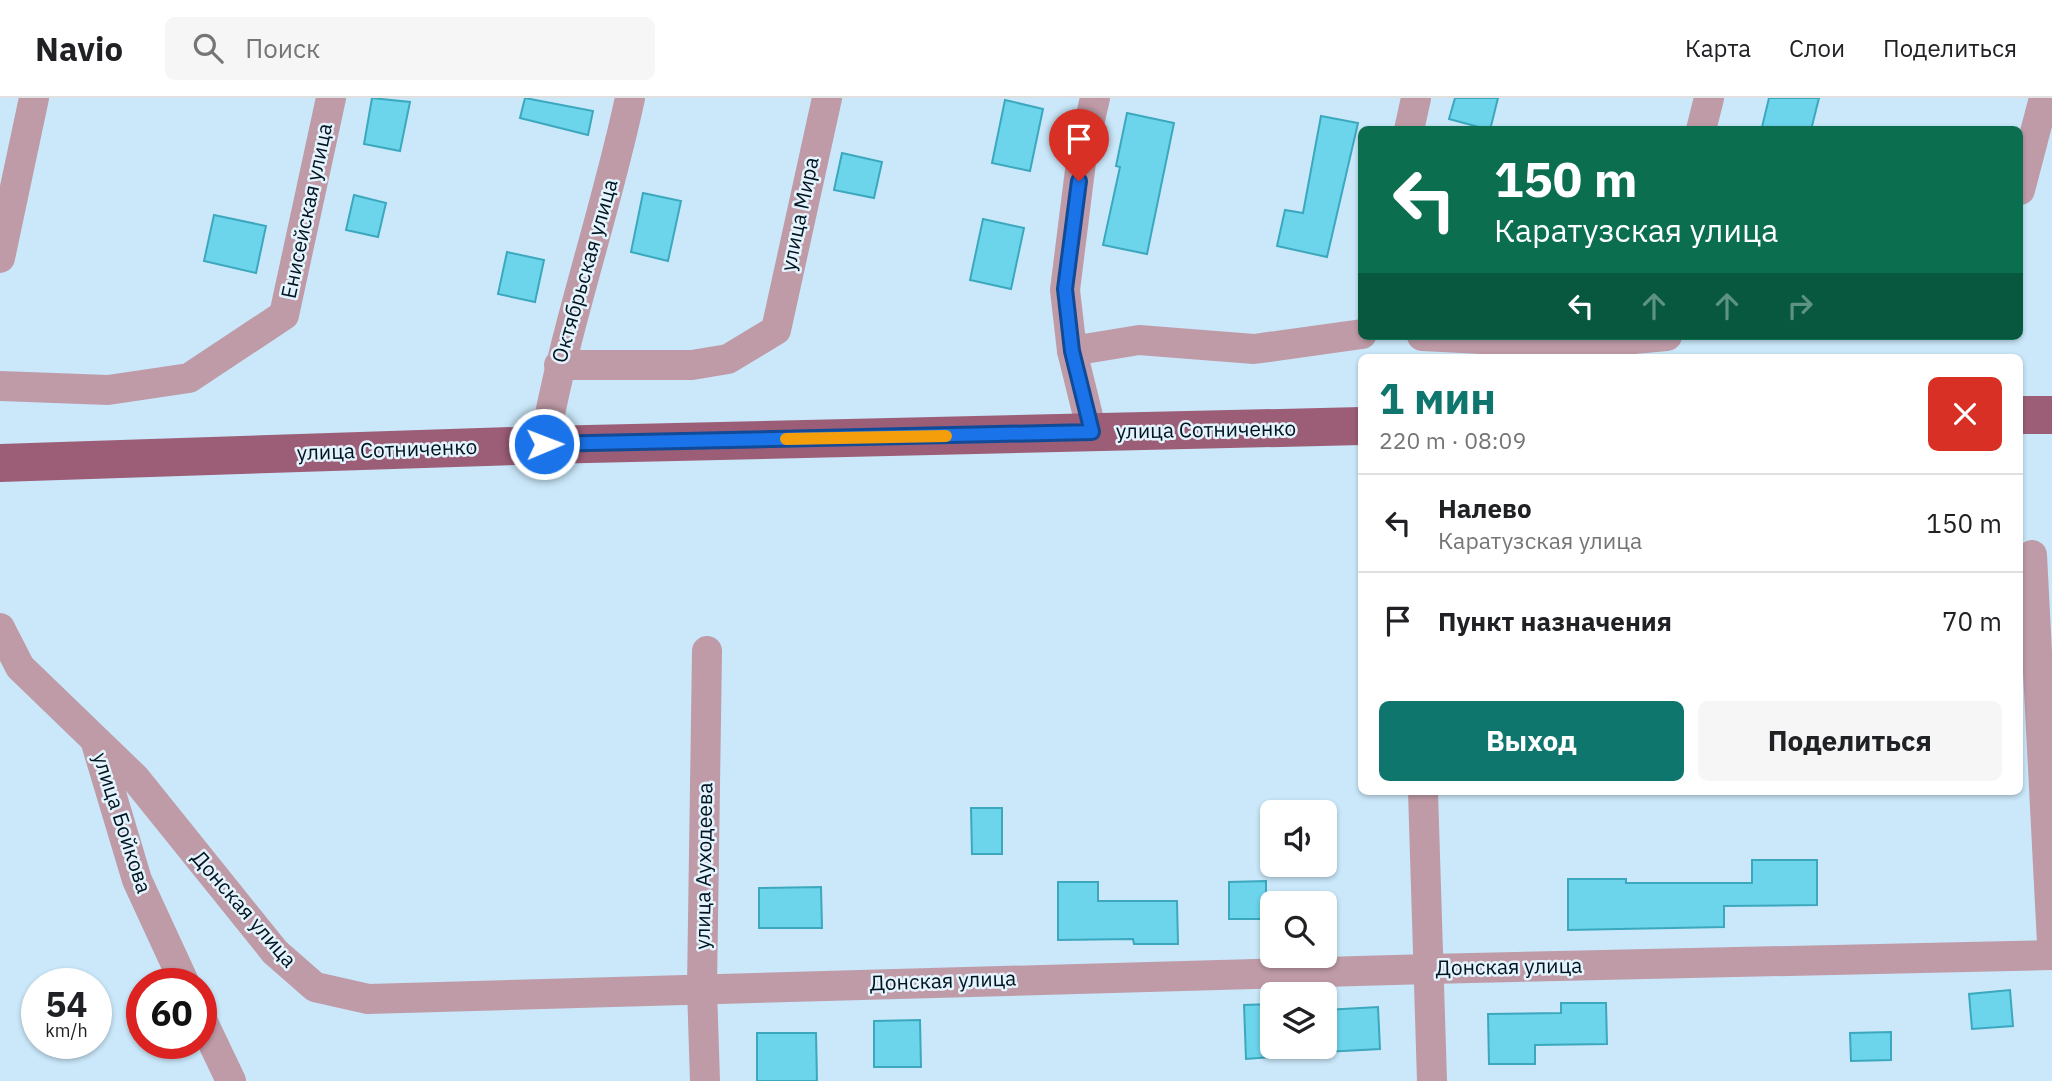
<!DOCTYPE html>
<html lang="ru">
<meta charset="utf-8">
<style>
:root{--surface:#fff;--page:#f6f6f6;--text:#202124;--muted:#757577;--line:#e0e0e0;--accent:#0f766e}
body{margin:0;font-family:"IBM Plex Sans",sans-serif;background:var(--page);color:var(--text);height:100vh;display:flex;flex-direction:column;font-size:26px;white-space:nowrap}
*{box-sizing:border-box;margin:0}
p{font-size:23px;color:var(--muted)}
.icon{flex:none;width:38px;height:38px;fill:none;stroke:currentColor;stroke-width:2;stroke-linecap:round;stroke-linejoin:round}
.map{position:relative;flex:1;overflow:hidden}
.sheet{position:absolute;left:1358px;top:256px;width:665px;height:441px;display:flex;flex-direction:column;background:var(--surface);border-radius:10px;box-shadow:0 2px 5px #0004}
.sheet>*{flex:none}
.guide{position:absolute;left:1358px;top:28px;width:665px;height:214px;border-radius:10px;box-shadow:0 2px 5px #0004;background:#0b6e4f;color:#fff;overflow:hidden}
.fabs{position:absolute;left:1260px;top:702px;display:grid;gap:14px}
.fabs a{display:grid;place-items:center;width:77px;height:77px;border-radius:10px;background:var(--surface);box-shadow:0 2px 5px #0004;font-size:35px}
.speed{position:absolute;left:21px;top:870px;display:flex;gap:14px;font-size:35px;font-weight:700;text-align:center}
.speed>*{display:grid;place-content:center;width:91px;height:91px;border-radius:50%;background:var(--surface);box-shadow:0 2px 5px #0004;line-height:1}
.speed small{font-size:18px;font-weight:400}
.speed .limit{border:10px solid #d22;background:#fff;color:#111}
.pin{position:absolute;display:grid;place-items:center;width:60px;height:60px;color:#fff;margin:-72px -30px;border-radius:50% 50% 50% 0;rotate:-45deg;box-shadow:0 0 7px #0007}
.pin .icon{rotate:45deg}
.me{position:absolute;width:77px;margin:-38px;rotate:89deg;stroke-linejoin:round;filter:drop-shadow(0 0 5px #0008)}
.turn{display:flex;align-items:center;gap:24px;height:147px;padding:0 21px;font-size:32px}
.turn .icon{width:91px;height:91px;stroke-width:2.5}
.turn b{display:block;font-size:49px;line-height:60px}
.lanes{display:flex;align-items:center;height:66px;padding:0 21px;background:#0003;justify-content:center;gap:35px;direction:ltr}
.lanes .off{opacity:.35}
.round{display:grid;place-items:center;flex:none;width:74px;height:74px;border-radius:10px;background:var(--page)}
.headline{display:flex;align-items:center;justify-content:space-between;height:119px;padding:0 21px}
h1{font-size:42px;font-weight:800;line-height:52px;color:var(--accent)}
.button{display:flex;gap:14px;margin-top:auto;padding:14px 21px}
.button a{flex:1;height:80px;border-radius:10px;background:var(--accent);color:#fff;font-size:28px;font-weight:800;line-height:80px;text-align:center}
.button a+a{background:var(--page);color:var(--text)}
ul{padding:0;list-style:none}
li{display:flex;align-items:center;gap:21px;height:98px;padding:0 21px;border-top:2px solid var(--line)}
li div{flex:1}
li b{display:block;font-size:26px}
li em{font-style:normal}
header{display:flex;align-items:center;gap:42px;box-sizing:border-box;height:98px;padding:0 35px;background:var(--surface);border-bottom:2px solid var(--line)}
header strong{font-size:33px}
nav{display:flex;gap:38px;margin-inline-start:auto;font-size:24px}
.search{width:490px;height:63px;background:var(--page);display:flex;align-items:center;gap:18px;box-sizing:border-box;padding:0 24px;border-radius:10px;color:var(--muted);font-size:26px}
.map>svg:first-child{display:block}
.building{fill:#6cd4eb;stroke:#3ba8be;stroke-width:2}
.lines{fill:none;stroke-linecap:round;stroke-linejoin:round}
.street{stroke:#bf9ba8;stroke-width:30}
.primary{stroke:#9c5e77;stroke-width:38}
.route-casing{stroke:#114b97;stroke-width:18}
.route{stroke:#1a73e8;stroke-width:12}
.slow{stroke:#f59e0b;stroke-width:12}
.labels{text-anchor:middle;stroke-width:5;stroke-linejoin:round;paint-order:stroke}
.street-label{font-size:21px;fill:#001421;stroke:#e4f3fc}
</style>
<header>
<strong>Navio</strong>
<div class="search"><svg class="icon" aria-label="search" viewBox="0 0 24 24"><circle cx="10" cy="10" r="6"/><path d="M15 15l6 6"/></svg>Поиск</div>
<nav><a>Карта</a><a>Слои</a><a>Поделиться</a></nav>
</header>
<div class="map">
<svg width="2052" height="983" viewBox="0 0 2052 983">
<rect width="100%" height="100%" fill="#cae8fa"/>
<g class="building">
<path d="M372 0 410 4 400 53 364 46Z"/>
<path d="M525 0 593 13 588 37 520 20Z"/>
<path d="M1455 0H1498L1490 32 1449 21Z"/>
<path d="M1769 0H1819L1811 32 1762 29Z"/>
<path d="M1005 2 1043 11 1030 73 992 65Z"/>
<path d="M1127 15 1174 25 1147 156 1103 147 1120 69 1116 68Z"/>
<path d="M1321 18 1358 25 1327 159 1277 148 1285 112 1303 115Z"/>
<path d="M842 55 882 64 874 100 834 92Z"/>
<path d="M643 95 681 103 668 163 631 154Z"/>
<path d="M354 97 386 105 378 139 346 132Z"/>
<path d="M214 117 266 128 256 175 204 163Z"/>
<path d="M983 121 1024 130 1011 191 970 182Z"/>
<path d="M507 154 544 162 535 204 498 196Z"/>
<path d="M971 710H1002V756H972Z"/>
<path d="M1752 762H1817V807L1724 808V829L1568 832V781H1626V785H1752Z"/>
<path d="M1266 783V821H1229V784Z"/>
<path d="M1058 784H1098V803H1177L1178 846H1134L1133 841 1058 842Z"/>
<path d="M821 789 822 830H759V790Z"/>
<path d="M2010 892 2013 928 1972 931 1969 896Z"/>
<path d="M1561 905H1606L1607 946 1535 947V966H1489L1488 916 1561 915Z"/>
<path d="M1272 906V959L1246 961 1244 907Z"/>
<path d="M1378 909 1380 951 1325 954V912Z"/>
<path d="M920 922 921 969H874V923Z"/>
<path d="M1891 934V962L1851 963 1850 935Z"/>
<path d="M757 935H816L817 983H757Z"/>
</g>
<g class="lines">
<g class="street">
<path d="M1409 32 1416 0"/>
<path d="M1701 32 1709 0"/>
<path d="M2020 92 2044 0"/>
<path d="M0 160 34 0"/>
<path d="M1422 238 1578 246 1667 238"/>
<path d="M1072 253 1139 242 1254 251 1362 236"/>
<path d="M559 267H692L728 261 776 232 827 0"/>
<path d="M0 288 108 292 189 280 284 217 331 0"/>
<path d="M1092 334 1072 253 1065 192 1082 56 1095 0"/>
<path d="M544 347C565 229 605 117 630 0"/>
<path d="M2032 457 2052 845"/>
<path d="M0 530 20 569 135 680 275 854 315 889 368 901 1429 871 2052 857"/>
<path d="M96 645 137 782 185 886"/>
<path d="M1423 693 1432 983"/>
<path d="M201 920 231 983"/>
<path d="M705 983 702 890 707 553"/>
</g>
<g class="primary">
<path d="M2020 317H2052"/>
<path d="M0 365 544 347 1362 328"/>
</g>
</g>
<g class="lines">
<g class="route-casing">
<path id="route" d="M544 346 1092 334 1072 253 1065 191 1079 83"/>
</g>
<use href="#route" class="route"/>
<path class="slow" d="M786 341 946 338"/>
</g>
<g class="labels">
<g class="street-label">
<text transform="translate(307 113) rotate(-78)" y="7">Енисейская улица</text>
<text transform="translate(800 116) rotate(-78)" y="7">улица Мира</text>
<text transform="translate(585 173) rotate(-74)" y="7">Октябрьская улица</text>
<text transform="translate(1206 332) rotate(-1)" y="7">улица Сотниченко</text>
<text transform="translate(387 352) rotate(-2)" y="7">улица Сотниченко</text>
<text transform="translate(122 725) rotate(72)" y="7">улица Бойкова</text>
<text transform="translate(704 768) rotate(-89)" y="7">улица Ауходеева</text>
<text transform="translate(244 811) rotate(49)" y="7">Донская улица</text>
<text transform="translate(1509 869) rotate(-1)" y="7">Донская улица</text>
<text transform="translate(943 883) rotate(-2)" y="7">Донская улица</text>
</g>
</g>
</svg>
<div class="fabs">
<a><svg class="icon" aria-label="sound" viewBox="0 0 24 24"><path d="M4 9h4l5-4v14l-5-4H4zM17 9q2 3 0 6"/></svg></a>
<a><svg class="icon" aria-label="search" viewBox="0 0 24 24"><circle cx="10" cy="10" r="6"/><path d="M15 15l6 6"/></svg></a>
<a><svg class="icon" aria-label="layers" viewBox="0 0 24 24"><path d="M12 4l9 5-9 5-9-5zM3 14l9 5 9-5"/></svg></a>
</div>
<div class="speed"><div>54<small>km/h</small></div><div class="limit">60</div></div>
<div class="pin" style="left:1079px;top:83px;background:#d93025"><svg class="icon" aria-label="arrive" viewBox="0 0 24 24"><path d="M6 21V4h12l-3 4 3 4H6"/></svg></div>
<svg class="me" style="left:544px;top:346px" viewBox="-20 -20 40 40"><circle r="17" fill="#1a73e8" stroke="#fff" stroke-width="3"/><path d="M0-11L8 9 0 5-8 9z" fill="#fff"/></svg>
<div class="guide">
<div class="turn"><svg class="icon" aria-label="left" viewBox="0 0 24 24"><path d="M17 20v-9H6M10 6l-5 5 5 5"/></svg><div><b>150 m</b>Каратузская улица</div></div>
<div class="lanes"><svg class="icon" aria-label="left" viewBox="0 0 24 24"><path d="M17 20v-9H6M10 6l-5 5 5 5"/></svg><svg class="icon off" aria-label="ahead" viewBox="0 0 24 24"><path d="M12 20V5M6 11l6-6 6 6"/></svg><svg class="icon off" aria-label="ahead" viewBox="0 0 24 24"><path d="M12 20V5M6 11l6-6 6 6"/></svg><svg class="icon off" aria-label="right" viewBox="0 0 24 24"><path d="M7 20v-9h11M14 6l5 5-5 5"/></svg></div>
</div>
<section class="sheet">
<div class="headline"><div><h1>1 мин</h1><p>220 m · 08:09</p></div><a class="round" style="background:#d93025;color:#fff"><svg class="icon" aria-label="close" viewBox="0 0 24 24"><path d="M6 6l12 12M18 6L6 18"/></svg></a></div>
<ul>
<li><svg class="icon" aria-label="left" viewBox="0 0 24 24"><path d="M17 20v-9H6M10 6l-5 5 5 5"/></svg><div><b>Налево</b><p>Каратузская улица</p></div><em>150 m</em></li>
<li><svg class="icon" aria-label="arrive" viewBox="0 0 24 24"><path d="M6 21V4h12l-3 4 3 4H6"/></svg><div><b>Пункт назначения</b></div><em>70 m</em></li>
</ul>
<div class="button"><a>Выход</a><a>Поделиться</a></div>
</section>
</div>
